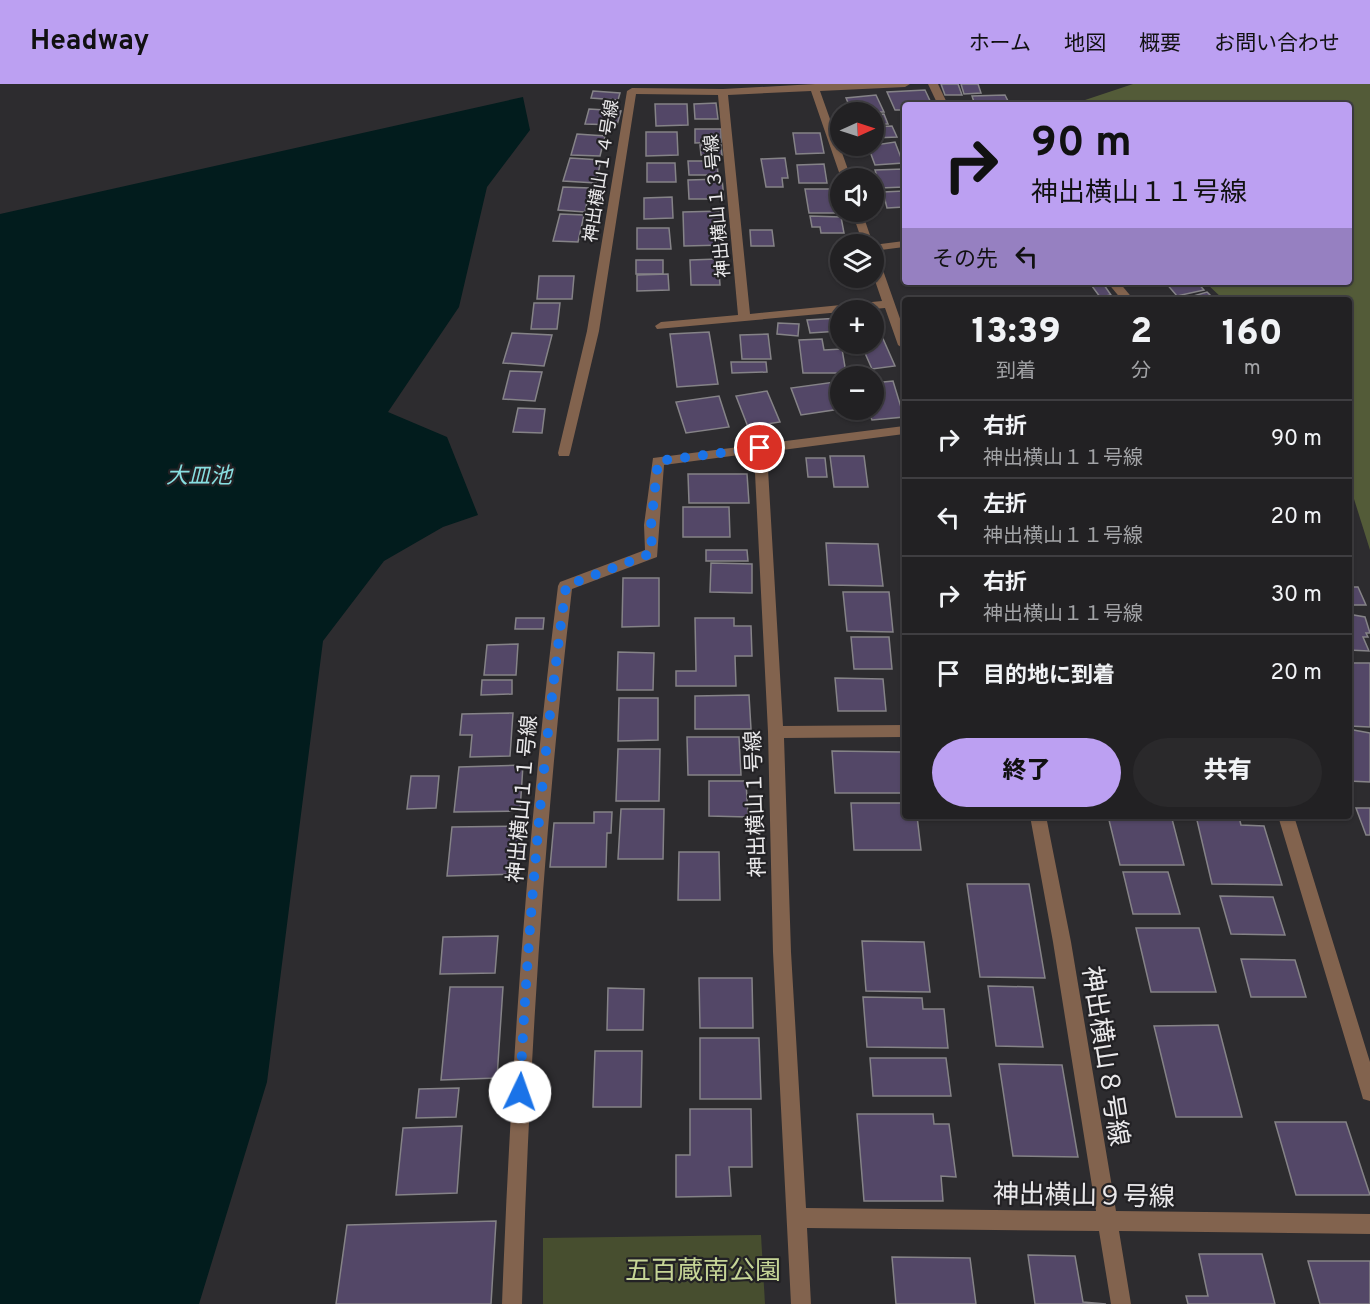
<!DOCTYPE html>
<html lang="ja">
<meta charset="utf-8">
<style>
:root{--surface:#222123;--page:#2a292b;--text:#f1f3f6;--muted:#a2a3a6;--line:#3f3e41;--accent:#bca0f2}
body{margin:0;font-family:Overpass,"Noto Sans JP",sans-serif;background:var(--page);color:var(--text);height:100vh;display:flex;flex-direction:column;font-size:22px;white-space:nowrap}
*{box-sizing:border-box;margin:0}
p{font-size:20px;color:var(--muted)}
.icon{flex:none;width:33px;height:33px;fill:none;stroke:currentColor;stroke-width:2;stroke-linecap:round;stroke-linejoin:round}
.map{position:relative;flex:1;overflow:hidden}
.panel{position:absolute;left:902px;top:213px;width:450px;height:522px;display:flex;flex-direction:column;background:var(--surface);border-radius:6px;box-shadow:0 2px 4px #0004,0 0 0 2px var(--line)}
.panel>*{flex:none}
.top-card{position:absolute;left:902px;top:18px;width:450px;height:183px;border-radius:6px;box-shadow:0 2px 4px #0004,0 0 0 2px var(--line);background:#bca0f2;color:#111;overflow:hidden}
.needle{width:39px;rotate:87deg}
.buttons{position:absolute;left:830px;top:18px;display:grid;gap:12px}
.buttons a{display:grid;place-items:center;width:54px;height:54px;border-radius:50%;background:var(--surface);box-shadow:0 2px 4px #0004,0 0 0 2px var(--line);font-size:30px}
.pin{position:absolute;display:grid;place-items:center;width:51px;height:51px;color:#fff;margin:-26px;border:3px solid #fff;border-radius:50%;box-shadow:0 2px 6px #0007}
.me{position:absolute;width:66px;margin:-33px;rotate:3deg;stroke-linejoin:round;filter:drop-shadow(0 0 4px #0008)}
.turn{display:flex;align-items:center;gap:21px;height:126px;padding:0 30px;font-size:27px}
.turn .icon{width:78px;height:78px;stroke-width:2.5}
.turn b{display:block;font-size:42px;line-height:51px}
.then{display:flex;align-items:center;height:57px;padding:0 30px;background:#0003;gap:12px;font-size:22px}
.eta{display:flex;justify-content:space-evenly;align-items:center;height:102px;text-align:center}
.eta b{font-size:36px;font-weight:800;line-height:42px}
.button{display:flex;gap:12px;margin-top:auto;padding:12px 30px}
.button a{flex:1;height:69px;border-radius:36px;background:var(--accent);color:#111;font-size:24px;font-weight:800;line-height:69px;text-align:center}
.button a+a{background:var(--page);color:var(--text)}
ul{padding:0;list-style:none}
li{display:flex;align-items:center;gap:18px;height:78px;padding:0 30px;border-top:2px solid var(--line)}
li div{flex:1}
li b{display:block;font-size:22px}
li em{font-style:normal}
header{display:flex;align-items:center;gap:36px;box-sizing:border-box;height:84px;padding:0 30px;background:var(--accent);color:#111}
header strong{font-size:28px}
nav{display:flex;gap:33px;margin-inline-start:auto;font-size:21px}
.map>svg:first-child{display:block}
.green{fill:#474e2f}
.forest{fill:#535b38}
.water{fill:#021c1d}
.building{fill:#534767;stroke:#858387;stroke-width:1.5}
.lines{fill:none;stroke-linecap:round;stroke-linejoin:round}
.minor{fill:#82634e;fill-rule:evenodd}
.route{stroke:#1a73e8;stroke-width:10;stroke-dasharray:0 18}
.labels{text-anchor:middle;stroke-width:4.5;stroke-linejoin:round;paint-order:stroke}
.far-street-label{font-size:18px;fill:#eae9eb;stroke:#232225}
.street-label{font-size:21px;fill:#eae9eb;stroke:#232225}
.water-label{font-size:22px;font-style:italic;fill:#88dfe1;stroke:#232225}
.near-street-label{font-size:26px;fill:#eae9eb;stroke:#232225}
.near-park-label{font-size:26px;fill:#c6d596;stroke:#232225}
</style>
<header>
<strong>Headway</strong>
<nav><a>ホーム</a><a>地図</a><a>概要</a><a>お問い合わせ</a></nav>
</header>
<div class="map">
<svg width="1370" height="1220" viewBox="0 0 1370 1220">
<rect width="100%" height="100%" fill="#2d2c2f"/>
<path class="green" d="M761 1151 765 1220H543V1154Z"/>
<path class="forest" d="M1133 0H1370V466L1349 399 1348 216H1224L1205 198H1348V21H1070Z"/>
<path class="water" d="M523 13 530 46 487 103 459 223 388 328 447 353 478 431 443 443 384 477 323 557 267 998 199 1220H0V130Z"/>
<g class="building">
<path d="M941 0H958L962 11H945Z"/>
<path d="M961 0H978L981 9 964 10Z"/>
<path d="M925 6 932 21H904V26H895L887 8Z"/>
<path d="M593 7 620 9 618 16 591 14Z"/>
<path d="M876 11 884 28H852L846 14Z"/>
<path d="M1005 11 1010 21H975L972 12Z"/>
<path d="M716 19 718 35H695L694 20Z"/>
<path d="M655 20H687L688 41 656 42Z"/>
<path d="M589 25 621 27 617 41 585 40Z"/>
<path d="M884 30 888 40H873V31Z"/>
<path d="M892 42 897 53 873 54V43Z"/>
<path d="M695 45H721V58L695 59Z"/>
<path d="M646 48H677L678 71 646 72Z"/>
<path d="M793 49H820L824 69 796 70Z"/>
<path d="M577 50 605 52 600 72 571 71Z"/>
<path d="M895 58 903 79 875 81 868 62Z"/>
<path d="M700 61H721L722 71H701Z"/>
<path d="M570 74 601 76 596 99 563 97Z"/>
<path d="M785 74 788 94H782L783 103H766L761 75Z"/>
<path d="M688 77H717L718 91H689Z"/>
<path d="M647 79H675L676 98H647Z"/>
<path d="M824 80 827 99H799L797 81Z"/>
<path d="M904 85V103L880 104 875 86Z"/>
<path d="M722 95 724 115H689L688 96Z"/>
<path d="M563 103 590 104 585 128 558 126Z"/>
<path d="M805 105H834L838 129H809Z"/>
<path d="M904 107V123L887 124 883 108Z"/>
<path d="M672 113 673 134 644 135V114Z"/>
<path d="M722 127 725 161 684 162 683 128Z"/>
<path d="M560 130 584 131 578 158 553 157Z"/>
<path d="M810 132 841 133 844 149H821L820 143H812Z"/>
<path d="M637 144H669L671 165H637Z"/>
<path d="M750 146H772L774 162H751Z"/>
<path d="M718 175 720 201H691L690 176Z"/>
<rect x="636" y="176" width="27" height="14"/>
<path d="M668 190 669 206 637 207V191Z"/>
<path d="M539 192H574L572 215H537Z"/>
<path d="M1089 198H1102L1111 211 1100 213Z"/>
<path d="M1165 198H1197L1204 206 1177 212Z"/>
<path d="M1207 208 1215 216 1183 215Z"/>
<path d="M534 219H560L557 245H531Z"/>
<path d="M873 232 895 282 872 285 861 260H873Z"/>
<path d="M840 234V247L810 249 807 236Z"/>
<path d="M778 239 799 240 798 252 777 250Z"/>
<path d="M709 248 718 300 677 303 670 250Z"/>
<path d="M512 249 552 251 544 282 503 279Z"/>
<path d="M768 250 771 275H742L740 251Z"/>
<path d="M822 255 824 266 842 265 846 289H803L799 256Z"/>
<path d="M731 278H766L767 288 732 289Z"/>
<path d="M510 287 542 288 535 317 503 315Z"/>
<path d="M893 297 904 333 872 336 868 326H873V299Z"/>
<path d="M835 298 840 310V325L801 331 791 304Z"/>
<path d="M767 307 780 338 748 343 736 312Z"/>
<path d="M719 312 729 343 686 349 676 318Z"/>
<path d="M518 324 545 325 542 349 513 348Z"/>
<path d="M830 372H864L868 403H834Z"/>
<path d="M806 374H825L827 393H808Z"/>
<path d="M688 390H747L749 419H689Z"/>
<path d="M683 423H729L730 453H683Z"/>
<path d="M826 459 878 460 883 502 829 501Z"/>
<path d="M706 466H747L748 477H706Z"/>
<path d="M711 479 752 480V509L710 508Z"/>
<path d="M623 494H659V542L622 543Z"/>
<path d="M1348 503H1358L1366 521H1348Z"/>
<path d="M843 508H889L893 548 847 547Z"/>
<path d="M1348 530 1365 533 1370 549H1366L1368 553H1363L1369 567 1348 566Z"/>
<path d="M516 534H544L543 545H515Z"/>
<path d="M695 534H734V542H751L752 572H735L736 602H676V587H696Z"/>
<path d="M851 553H889L892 585H854Z"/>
<path d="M518 560 516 591H484L487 561Z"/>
<path d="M618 568 654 569 653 606H617Z"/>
<path d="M1348 579H1370V643L1349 642 1348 640Z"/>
<path d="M835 594 883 595 886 627H838Z"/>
<path d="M482 596H512V610L481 611Z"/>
<path d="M749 611 751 645H695V612Z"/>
<path d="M619 614H658V656L618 657Z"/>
<path d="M513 629 510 672 470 673 472 651H460L462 630Z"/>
<path d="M1348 645 1370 649V698L1348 697Z"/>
<path d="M687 653H739L741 691H688Z"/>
<path d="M618 665H660L659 717H616Z"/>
<path d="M832 667 904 668V709H835Z"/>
<path d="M523 681 520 727 454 728 459 683Z"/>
<path d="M411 692H439L436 724 407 725Z"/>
<path d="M709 697H746L748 733 709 732Z"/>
<path d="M851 719H904V732H917L921 766H854Z"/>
<path d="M1356 724H1370V751H1366Z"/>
<path d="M621 725H664L663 775H618Z"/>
<path d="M594 728H612L611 749H607L606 783H550L554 739H594Z"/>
<path d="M1196 732 1239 733 1241 741 1264 742 1282 801 1212 800Z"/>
<path d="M1172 735 1184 781H1120L1109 736Z"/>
<path d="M524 742 520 790 447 792 452 743Z"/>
<path d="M679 768H719L720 816H678Z"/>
<path d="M1123 788H1168L1180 830H1133Z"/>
<path d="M967 800H1029L1045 894 980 893Z"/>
<path d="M1220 812 1273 813 1285 851 1231 850Z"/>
<path d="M1136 844H1199L1216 908H1151Z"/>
<path d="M498 852 495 889 440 890 443 853Z"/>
<path d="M862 857 924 858 930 908 866 907Z"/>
<path d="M1241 875 1295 876 1306 913H1251Z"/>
<path d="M699 894H752L753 944H700Z"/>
<path d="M988 902 1033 903 1043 963 996 962Z"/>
<path d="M450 903H503L497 994 441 996Z"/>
<path d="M608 904 644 905 643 946H607Z"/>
<path d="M863 913 922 914 923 925H944L948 964 867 963Z"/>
<path d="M1218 941 1242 1033H1176L1154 942Z"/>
<path d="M700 954H759L761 1015H700Z"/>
<path d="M595 967H642L641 1023H593Z"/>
<path d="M870 974H946L951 1012H873Z"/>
<path d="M999 980 1062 981 1078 1073 1013 1072Z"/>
<path d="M459 1004 456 1033 416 1034 419 1005Z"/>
<path d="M690 1025H751L752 1083H729L731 1112 676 1113V1071H690Z"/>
<path d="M857 1030H933L934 1040H949L956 1093 941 1092 943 1117H864Z"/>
<path d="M1275 1038H1346L1370 1111H1296Z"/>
<path d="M462 1042 457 1109 396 1111 403 1044Z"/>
<path d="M496 1137 491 1220H336L347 1141Z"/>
<path d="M1199 1170H1262L1275 1220H1188L1186 1212H1208Z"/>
<path d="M1028 1171 1075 1172 1083 1218 1106 1220H1035Z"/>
<path d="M892 1173 970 1174 976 1220H896Z"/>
<path d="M1308 1177H1370V1220H1320Z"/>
</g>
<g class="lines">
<g class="minor">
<path d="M815 0H910L905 3 820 7 851 94H841L811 7 728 11 750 230 882 217 873 191V172L879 175 904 246V265L898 261 885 224 657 245 655 242 661 238 738 231 718 11 636 10 599 247 570 369 569 372H559L558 369 587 247 627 7 632 4 723 5Z"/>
<path d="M928 0H938L948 21H938Z"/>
<path d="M852 128H862L873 160V161L863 160Z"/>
<path d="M904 157V163L873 167V161Z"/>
<path d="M1107 198H1119L1134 216H1122Z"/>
<path d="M904 342V350L767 368 783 642 904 641V653L784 654 791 868 806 1124 1096 1127 1053 858 1030 732H1046L1071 858 1116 1127 1370 1130V1150L1119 1147 1131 1220H1111L1099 1147 807 1144 811 1220H791L773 868 768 648 754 369 664 381 657 473 572 505C544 743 529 981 522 1220H502C511 980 528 741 558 502L560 498 645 466 644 441 653 374Z"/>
<path d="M1278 732H1294L1370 978V1017L1363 1015 1361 1008Z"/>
</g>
</g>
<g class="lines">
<path class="route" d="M520 1008C528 840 543 669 566 502L652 469 651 441 658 377 760 364"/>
</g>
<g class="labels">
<g class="far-street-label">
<text transform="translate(601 87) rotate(-81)" y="6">神出横山１４号線</text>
<text transform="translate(717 122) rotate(-95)" y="6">神出横山１３号線</text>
</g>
<g class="street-label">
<text transform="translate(522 715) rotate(-85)" y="7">神出横山１１号線</text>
<text transform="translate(755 720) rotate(-92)" y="7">神出横山１号線</text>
</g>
<g class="water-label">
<text x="199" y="399">大皿池</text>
</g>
<g class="near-street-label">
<text transform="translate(1106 972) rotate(81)" y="9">神出横山８号線</text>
<text transform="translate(1084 1111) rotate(1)" y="9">神出横山９号線</text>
</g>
<g class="near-park-label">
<text x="703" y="1195">五百蔵南公園</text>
</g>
</g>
</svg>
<div class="buttons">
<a><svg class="needle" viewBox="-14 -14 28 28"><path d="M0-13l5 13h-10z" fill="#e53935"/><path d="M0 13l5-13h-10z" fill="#a2a3a6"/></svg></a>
<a><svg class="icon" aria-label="sound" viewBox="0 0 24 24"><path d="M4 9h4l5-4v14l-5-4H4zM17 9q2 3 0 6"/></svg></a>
<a><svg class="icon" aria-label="layers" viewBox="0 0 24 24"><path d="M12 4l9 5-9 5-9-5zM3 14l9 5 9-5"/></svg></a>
<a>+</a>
<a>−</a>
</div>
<div class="pin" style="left:760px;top:364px;background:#d93025"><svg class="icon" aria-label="arrive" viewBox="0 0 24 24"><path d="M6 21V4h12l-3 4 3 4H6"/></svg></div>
<svg class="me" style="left:520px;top:1008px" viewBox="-20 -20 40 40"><circle r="19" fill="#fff"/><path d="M0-13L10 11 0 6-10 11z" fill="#1a73e8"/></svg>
<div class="top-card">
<div class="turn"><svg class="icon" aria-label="right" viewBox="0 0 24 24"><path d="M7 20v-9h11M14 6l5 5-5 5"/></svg><div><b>90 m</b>神出横山１１号線</div></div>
<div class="then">その先<svg class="icon" aria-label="left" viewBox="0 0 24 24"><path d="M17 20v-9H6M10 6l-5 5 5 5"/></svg></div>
</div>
<section class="panel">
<div class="eta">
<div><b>13:39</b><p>到着</p></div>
<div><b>2</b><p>分</p></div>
<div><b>160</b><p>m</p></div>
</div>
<ul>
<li><svg class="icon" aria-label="right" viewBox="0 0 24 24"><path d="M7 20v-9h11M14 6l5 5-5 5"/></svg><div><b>右折</b><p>神出横山１１号線</p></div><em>90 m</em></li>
<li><svg class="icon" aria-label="left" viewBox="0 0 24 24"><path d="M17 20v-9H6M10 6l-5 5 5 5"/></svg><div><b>左折</b><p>神出横山１１号線</p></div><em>20 m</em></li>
<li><svg class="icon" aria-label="right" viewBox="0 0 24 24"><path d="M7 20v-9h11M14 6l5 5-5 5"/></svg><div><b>右折</b><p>神出横山１１号線</p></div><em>30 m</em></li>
<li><svg class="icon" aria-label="arrive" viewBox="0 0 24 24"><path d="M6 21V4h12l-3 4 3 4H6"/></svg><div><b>目的地に到着</b></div><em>20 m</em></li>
</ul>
<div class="button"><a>終了</a><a>共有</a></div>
</section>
</div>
